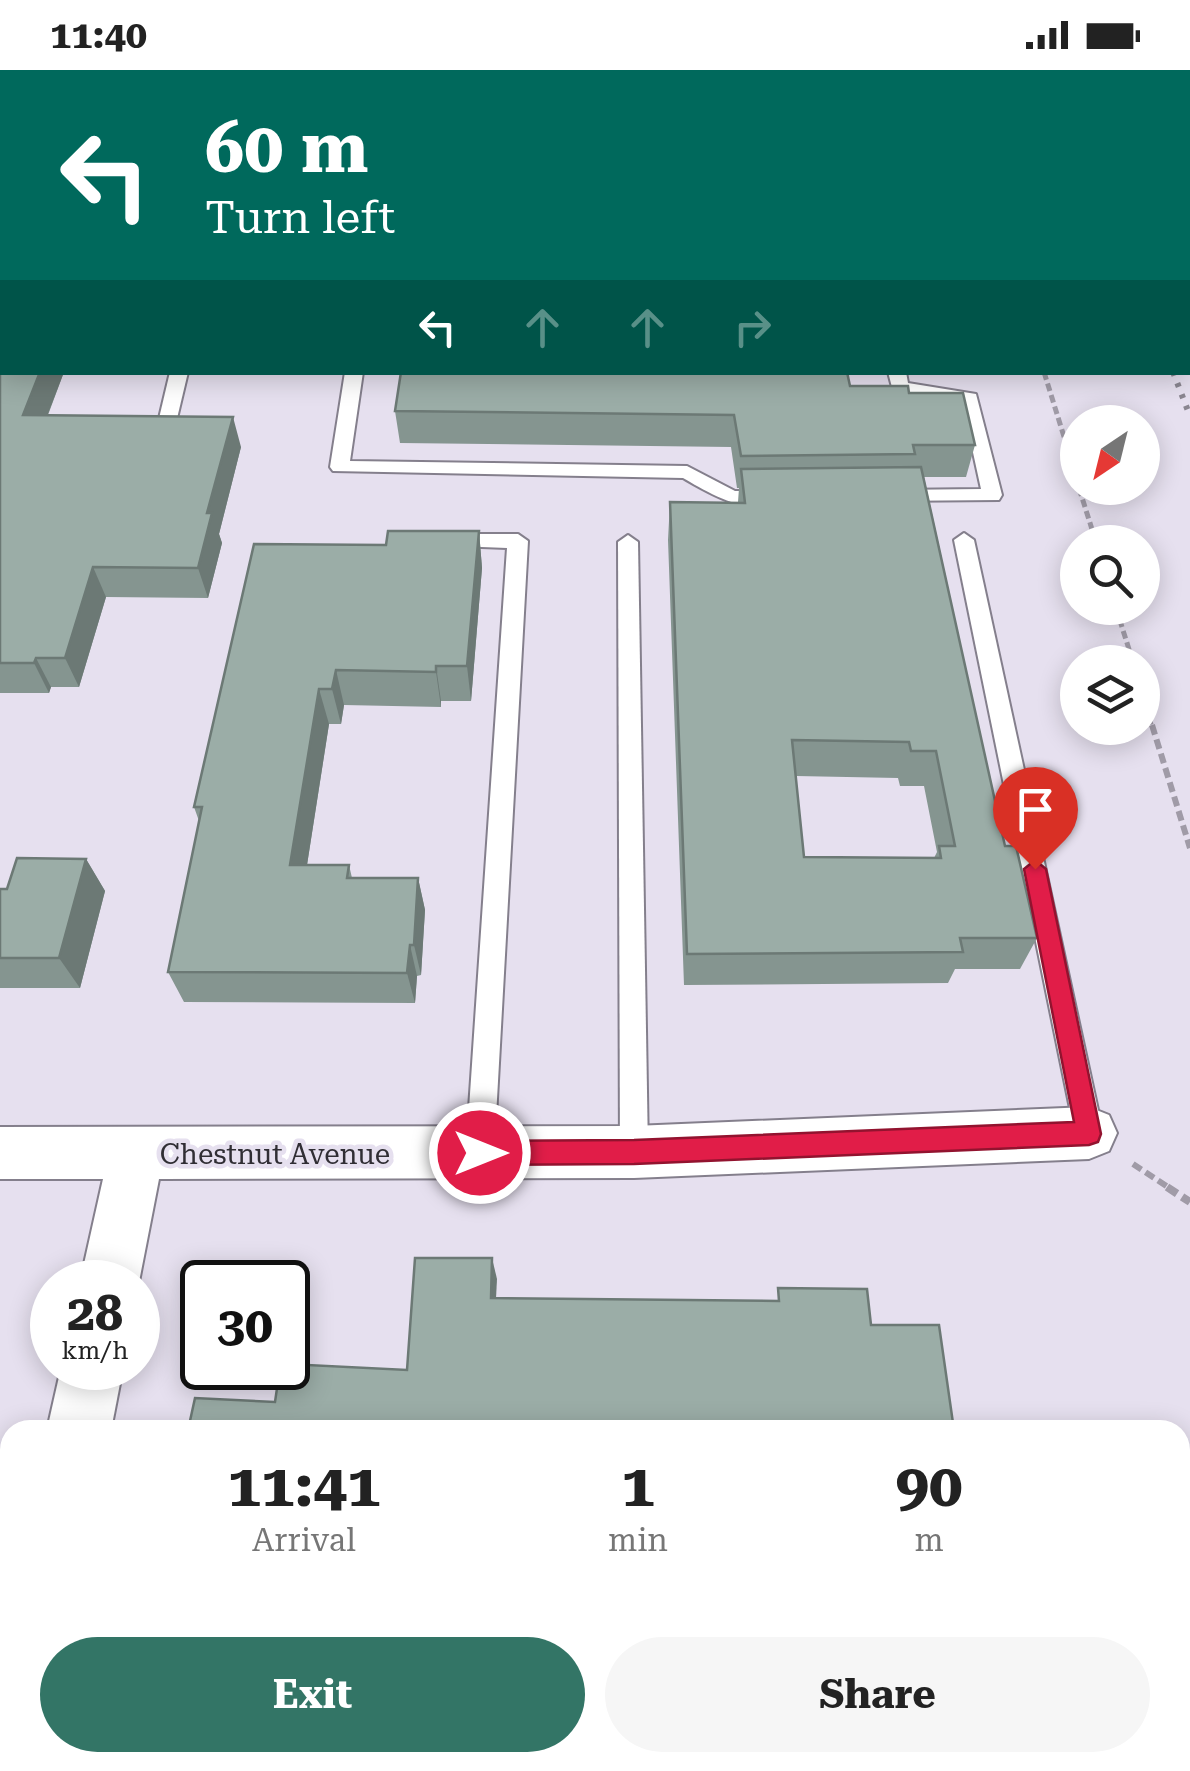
<!DOCTYPE html>
<style>
:root{--surface:#fff;--page:#f6f6f6;--text:#222;--muted:#767676;--accent:#337566}
body{margin:0;font-family:"Roboto Serif",serif;background:var(--page);color:var(--text);height:100vh;display:flex;flex-direction:column;font-size:38px;white-space:nowrap}
*{box-sizing:border-box;margin:0}
p{font-size:32px;color:var(--muted)}
.icon{flex:none;width:55px;height:55px;fill:none;stroke:currentColor;stroke-width:2;stroke-linecap:round;stroke-linejoin:round}
.map{position:relative;flex:1;overflow:hidden}
.panel{position:absolute;left:0px;top:1350px;width:1190px;height:352px;display:flex;flex-direction:column;background:var(--surface);border-radius:30px 30px 0 0;box-shadow:0 5px 25px #0003}
.panel>*{flex:none}
.banner{position:absolute;left:0px;top:0px;width:1190px;height:305px;box-shadow:0 5px 25px #0003;background:#00695c;color:#fff;overflow:hidden}
.needle{width:65px;rotate:215deg}
.controls{position:absolute;left:1060px;top:335px;display:grid;gap:20px}
.controls a{display:grid;place-items:center;width:100px;height:100px;border-radius:50%;background:var(--surface);box-shadow:0 5px 25px #0003;font-size:50px}
.speed{position:absolute;left:30px;top:1190px;display:flex;gap:20px;font-size:50px;font-weight:700;text-align:center}
.speed>*{display:grid;place-content:center;width:130px;height:130px;border-radius:50%;background:var(--surface);box-shadow:0 5px 25px #0003;line-height:1}
.speed small{font-size:25px;font-weight:400}
.speed .limit{border:5px solid #111;border-radius:15px;background:#fff;color:#111}
.pin{position:absolute;display:grid;place-items:center;width:85px;height:85px;color:#fff;margin:-102px -42px;border-radius:50% 50% 50% 0;rotate:-45deg;box-shadow:0 0 10px #0007}
.pin .icon{rotate:45deg}
.me{position:absolute;width:110px;margin:-55px;rotate:90deg;stroke-linejoin:round;filter:drop-shadow(0 0 8px #0008)}
.turn{display:flex;align-items:center;gap:35px;height:210px;padding:0 40px;font-size:45px}
.turn .icon{width:130px;height:130px;stroke-width:2.5}
.turn b{display:block;font-size:70px;line-height:85px}
.lanes{display:flex;align-items:center;height:95px;padding:0 40px;background:#0003;justify-content:center;gap:50px;direction:ltr}
.lanes .off{opacity:.35}
.eta{display:flex;justify-content:space-evenly;align-items:center;height:170px;text-align:center}
.eta b{font-size:60px;font-weight:700;line-height:70px}
.action{display:flex;gap:20px;margin-top:auto;padding:20px 40px}
.action a{flex:1;height:115px;border-radius:60px;background:var(--accent);color:#fff;font-size:40px;font-weight:700;line-height:115px;text-align:center}
.action a+a{background:var(--page);color:var(--text)}
.status{display:flex;justify-content:space-between;align-items:center;height:70px;padding:0 50px;background:var(--surface);direction:ltr}
.status svg{height:28px;fill:currentColor}
.map>svg:first-child{display:block}
.lines{fill:none;stroke-linecap:round;stroke-linejoin:round}
.lane-casing{stroke:#847f8c;stroke-width:4}
.street-casing{stroke:#847f8c;stroke-width:4}
.secondary-casing{stroke:#847f8c;stroke-width:4}
.path-far2{stroke:#a09ba7;stroke-width:5;stroke-dasharray:8 4;stroke-linecap:butt}
.path-far1{stroke:#a09ba7;stroke-width:6;stroke-dasharray:10 5;stroke-linecap:butt}
.path{stroke:#a09ba7;stroke-width:8;stroke-dasharray:12 6;stroke-linecap:butt}
.lane{fill:#fff;fill-rule:evenodd}
.street{fill:#fff;fill-rule:evenodd}
.secondary{fill:#eae1f7;fill-rule:evenodd}
.rail-far1{stroke:#8a8690;stroke-width:5;stroke-dasharray:4 6;stroke-linecap:butt}
.rail{stroke:#8a8690;stroke-width:6;stroke-dasharray:4 8;stroke-linecap:butt}
.wall{fill:#859590;fill-rule:evenodd}
.shaded-wall{fill:#6c7975}
.building{fill:#9bada7;stroke:#6c7975;stroke-width:2.5;fill-rule:evenodd}
.route{fill:#e11d48;stroke:#92132f;stroke-width:2.5}
.labels{text-anchor:middle;stroke-width:9;stroke-linejoin:round;paint-order:stroke}
.street-label{font-size:28px;fill:#302e34;stroke:#e6e0ef}
</style>
<div class="status"><b>11:40</b><svg viewBox="0 0 49 12"><path d="M0 12V9h3v3zM5 12V6h3v6zM10 12V3h3v9zM15 12V0h3v12zM26 1h20v11H26zM47 4h2v5h-2z"/></svg></div>
<div class="map">
<svg width="1190" height="1701" viewBox="0 0 1190 1701">
<rect width="100%" height="100%" fill="#e6e0ef"/>
<g class="lines">
<g class="lane-casing">
<g id="lane">
<rect x="0" y="179" width="2" height="10"/>
<rect x="0" y="236" width="2" height="10"/>
<path d="M170 302H188L174 361 165 367 156 361Z"/>
<path d="M345 302H363L350 391 687 396 735 421H773L783 427C756 452 709 423 683 408L333 401 330 397Z"/>
<path d="M888 302H906L908 313 976 324 1002 425 999 430 886 431 883 426 893 420 981 419 962 332 893 321Z"/>
<path d="M964 463 974 470 1103 1063 1099 1072 1089 1076 1079 1072 1075 1063 954 470Z"/>
<path d="M463 464H518L528 471 494 1083 490 1092 480 1096 470 1092 466 1083 507 478 456 476 453 471Z"/>
<path d="M628 465 638 472 648 1082 644 1091 634 1095 624 1091 620 1082 618 472Z"/>
<path d="M1180 1384 1190 1388V1425L1180 1421Z"/>
<rect x="1180" y="1600" width="10" height="34"/>
</g>
</g>
<g class="street-casing">
<g id="street">
<path d="M1089 1037 1109 1045 1117 1063 1109 1081 1089 1089 634 1108 159 1109 138 1217V1212H80L103 1109H0V1057L634 1056Z"/>
<path d="M61 1298H123L111 1360H47Z"/>
<path d="M10 1657V1692H48L46 1701H0V1661Z"/>
</g>
</g>
<g class="secondary-casing">
<path id="secondary" d="M31 0H63L65 2H33Z"/>
</g>
<g class="path-far2">
<path d="M1044 302 1078 412"/>
<path d="M1079 418 1096 472"/>
<path d="M1116 538 1133 592"/>
<path d="M1142 624 1152 658"/>
</g>
<g class="path-far1">
<path d="M1152 655 1190 778"/>
<path d="M1133 1094 1171 1119"/>
</g>
<path class="path" d="M1167 1117 1190 1132"/>
<use href="#lane" class="lane"/>
<use href="#street" class="street"/>
<use href="#secondary" class="secondary"/>
<path class="rail-far1" d="M1188 266 1190 272"/>
<path class="rail" d="M1173 302 1190 346"/>
</g>
<g class="wall">
<path d="M143 0H562V2H144Z"/>
<path d="M766 0H852L853 2H771Z"/>
<path d="M0 260 64 302 48 345 241 377 219 464 222 473 208 528 106 527 79 617H51L49 623H0Z"/>
<path d="M850 316 909 323 975 375 966 407H924L1005 776 1037 868 1020 899H955L948 913 684 915 668 470 670 432H738L739 418H737L731 377 400 373 395 341ZM796 706 898 708 900 716H924L937 782 934 788 804 787Z"/>
<path d="M479 461 482 498 471 631H441V637L344 635 341 654H329L307 795H349L352 808H418L425 840 421 905 417 906 415 933 184 932 168 902 199 751 194 737 386 475Z"/>
<path d="M86 789 105 821 80 918H0V819H7Z"/>
</g>
<g class="shaded-wall">
<path d="M40 302H64L36 375 23 345Z"/>
<path d="M233 347 241 377 219 464 222 473 208 528 198 498 207 443Z"/>
<path d="M479 461 482 498 471 631 467 596Z"/>
<path d="M93 497 106 527 79 617 65 588Z"/>
<path d="M36 588 51 617 49 623 34 593Z"/>
<path d="M436 596 441 631V637L436 602Z"/>
<path d="M336 600 344 635 341 654 332 619Z"/>
<path d="M319 619 329 654 302 827 290 795Z"/>
<path d="M86 789 105 821 80 918 59 888Z"/>
<path d="M418 808 425 840 421 905 414 875Z"/>
<path d="M410 875 417 906 415 933 407 903Z"/>
<path d="M492 1188 497 1209 495 1248 491 1228Z"/>
</g>
<g class="building">
<rect x="249" y="0" width="311" height="2"/>
<path d="M826 0H852L853 2H830Z"/>
<path d="M0 260H2V302H40L23 345 233 347 207 443H212L198 498 93 497 65 588H36L34 593H0Z"/>
<path d="M401 302H847L850 316H908L909 323H963L975 375H913L915 384 741 386 734 345 395 341Z"/>
<path d="M921 397 1005 776H1016L1037 868H960L963 882 687 884 670 432 745 433 741 399ZM792 670 909 672 911 681H936L955 776H939L941 788 804 787Z"/>
<path d="M388 461H479L467 596H436V602L336 600 332 619H319L290 795H349L347 808H418L414 875H410L407 903 168 902 202 737H194L254 474 386 475Z"/>
<path d="M17 788 86 789 59 888H0V819H7Z"/>
<path d="M415 1188H492L491 1228 779 1231 778 1218 867 1219 871 1255H939L954 1360H188L195 1328 275 1332 280 1298H288V1294L407 1300Z"/>
</g>
<path class="route" d="M1035 790 1046 799 1101 1064 1098 1072 1089 1075 634 1094 480 1095 471 1092 467 1083 471 1075 480 1071 634 1070 1074 1052 1024 799Z"/>
<g class="labels">
<g class="street-label">
<text x="275" y="1094">Chestnut Avenue</text>
</g>
</g>
</svg>
<div class="controls">
<a><svg class="needle" viewBox="-14 -14 28 28"><path d="M0-13l5 13h-10z" fill="#e53935"/><path d="M0 13l5-13h-10z" fill="#767676"/></svg></a>
<a><svg class="icon" aria-label="search" viewBox="0 0 24 24"><circle cx="10" cy="10" r="6"/><path d="M15 15l6 6"/></svg></a>
<a><svg class="icon" aria-label="layers" viewBox="0 0 24 24"><path d="M12 4l9 5-9 5-9-5zM3 14l9 5 9-5"/></svg></a>
</div>
<div class="speed"><div>28<small>km/h</small></div><div class="limit">30</div></div>
<div class="pin" style="left:1035px;top:799px;background:#d93025"><svg class="icon" aria-label="arrive" viewBox="0 0 24 24"><path d="M6 21V4h12l-3 4 3 4H6"/></svg></div>
<svg class="me" style="left:480px;top:1083px" viewBox="-20 -20 40 40"><circle r="17" fill="#e11d48" stroke="#fff" stroke-width="3"/><path d="M0-11L8 9 0 5-8 9z" fill="#fff"/></svg>
<div class="banner">
<div class="turn"><svg class="icon" aria-label="left" viewBox="0 0 24 24"><path d="M17 20v-9H6M10 6l-5 5 5 5"/></svg><div><b>60 m</b>Turn left</div></div>
<div class="lanes"><svg class="icon" aria-label="left" viewBox="0 0 24 24"><path d="M17 20v-9H6M10 6l-5 5 5 5"/></svg><svg class="icon off" aria-label="ahead" viewBox="0 0 24 24"><path d="M12 20V5M6 11l6-6 6 6"/></svg><svg class="icon off" aria-label="ahead" viewBox="0 0 24 24"><path d="M12 20V5M6 11l6-6 6 6"/></svg><svg class="icon off" aria-label="right" viewBox="0 0 24 24"><path d="M7 20v-9h11M14 6l5 5-5 5"/></svg></div>
</div>
<section class="panel">
<div class="eta">
<div><b>11:41</b><p>Arrival</p></div>
<div><b>1</b><p>min</p></div>
<div><b>90</b><p>m</p></div>
</div>
<div class="action"><a>Exit</a><a>Share</a></div>
</section>
</div>
